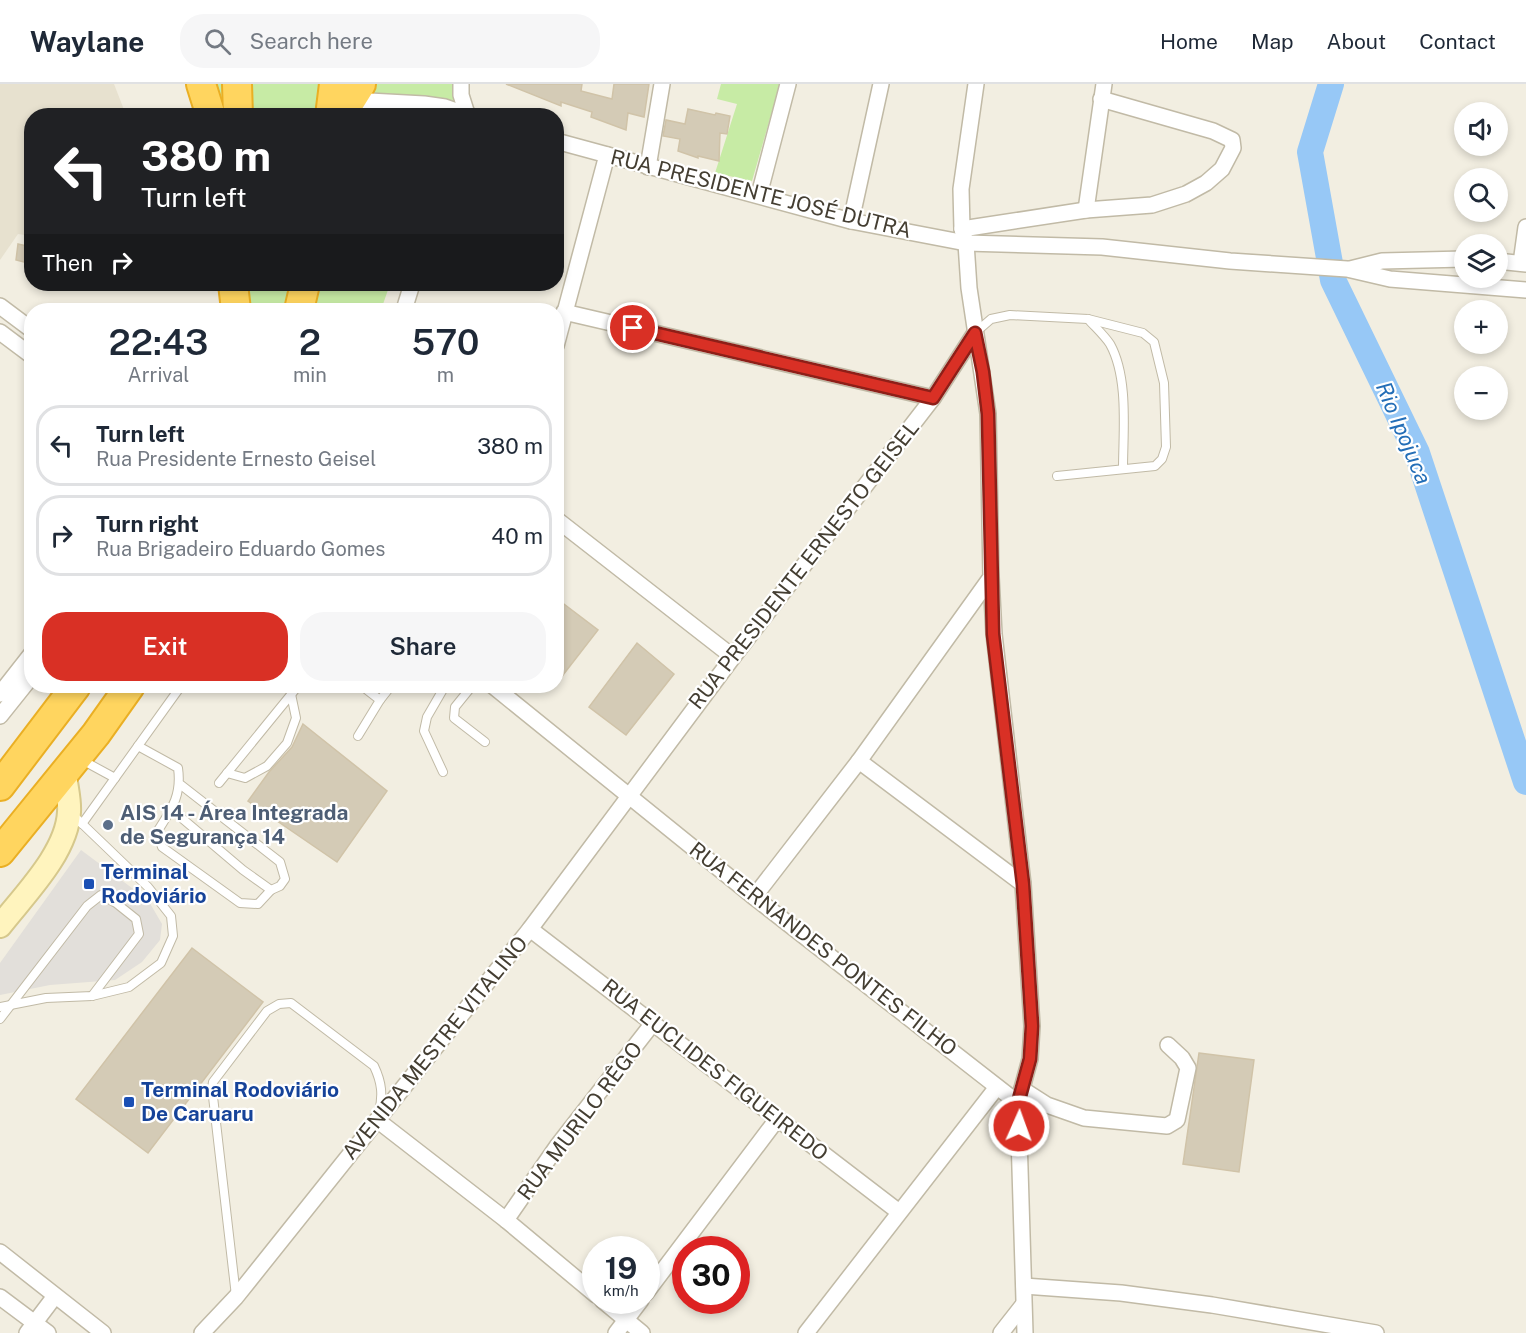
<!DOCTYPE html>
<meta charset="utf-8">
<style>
:root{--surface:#fff;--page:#f6f6f7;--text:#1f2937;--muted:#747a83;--line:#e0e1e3;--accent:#d93025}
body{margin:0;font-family:"Public Sans",sans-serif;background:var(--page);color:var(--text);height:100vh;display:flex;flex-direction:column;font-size:22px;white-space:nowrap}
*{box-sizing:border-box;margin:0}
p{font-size:20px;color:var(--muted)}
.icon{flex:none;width:33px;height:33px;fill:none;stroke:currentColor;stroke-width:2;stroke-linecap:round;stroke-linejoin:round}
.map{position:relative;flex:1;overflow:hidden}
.panel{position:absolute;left:24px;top:219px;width:540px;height:390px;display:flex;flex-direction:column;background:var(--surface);border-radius:24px;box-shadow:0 3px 9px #0003}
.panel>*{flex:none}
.top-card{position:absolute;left:24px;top:24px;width:540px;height:183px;border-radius:24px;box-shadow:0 3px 9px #0003;background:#202124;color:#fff;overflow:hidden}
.tools{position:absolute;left:1454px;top:18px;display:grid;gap:12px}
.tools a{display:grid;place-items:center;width:54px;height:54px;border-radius:50%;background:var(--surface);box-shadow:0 3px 9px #0003;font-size:30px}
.speed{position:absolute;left:582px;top:1152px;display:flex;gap:12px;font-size:30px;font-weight:700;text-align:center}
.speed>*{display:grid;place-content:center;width:78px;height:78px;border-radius:50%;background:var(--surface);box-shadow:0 3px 9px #0003;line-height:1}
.speed small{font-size:15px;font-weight:400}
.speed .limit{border:9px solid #d22;background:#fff;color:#111}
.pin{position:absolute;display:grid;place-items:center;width:51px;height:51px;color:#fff;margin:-26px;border:3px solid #fff;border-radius:50%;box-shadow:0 2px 6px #0007}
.me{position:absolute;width:66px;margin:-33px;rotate:2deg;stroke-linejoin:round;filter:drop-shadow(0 0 4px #0008)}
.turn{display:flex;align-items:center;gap:21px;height:126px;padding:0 18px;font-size:27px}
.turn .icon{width:78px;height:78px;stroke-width:2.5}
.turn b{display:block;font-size:42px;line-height:51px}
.then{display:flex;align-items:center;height:57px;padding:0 18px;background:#0003;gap:12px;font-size:22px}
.eta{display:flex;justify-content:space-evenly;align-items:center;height:102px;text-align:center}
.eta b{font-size:36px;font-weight:600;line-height:42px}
.primary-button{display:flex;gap:12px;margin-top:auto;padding:12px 18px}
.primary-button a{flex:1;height:69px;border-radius:24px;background:var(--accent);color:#fff;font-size:24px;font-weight:600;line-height:69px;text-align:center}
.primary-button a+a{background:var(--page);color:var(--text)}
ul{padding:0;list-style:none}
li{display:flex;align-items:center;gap:18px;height:81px;margin:0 12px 9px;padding:0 6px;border:3px solid var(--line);border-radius:24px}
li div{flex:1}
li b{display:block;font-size:22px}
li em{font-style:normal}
header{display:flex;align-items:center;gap:36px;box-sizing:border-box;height:84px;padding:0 30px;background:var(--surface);border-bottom:2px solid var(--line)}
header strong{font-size:28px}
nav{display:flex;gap:33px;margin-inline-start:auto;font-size:21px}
.search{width:420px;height:54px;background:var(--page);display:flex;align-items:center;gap:15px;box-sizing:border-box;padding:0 21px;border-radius:24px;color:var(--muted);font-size:22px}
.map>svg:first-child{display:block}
.residential{fill:#e7e1cf}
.green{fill:#c7eba5}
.parking{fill:#e2dfda}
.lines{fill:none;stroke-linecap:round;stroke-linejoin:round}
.river{stroke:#97c8f6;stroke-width:26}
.building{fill:#d4cbb6;stroke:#d0c3a8;stroke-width:1.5}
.lane-casing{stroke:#c1baa6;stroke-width:10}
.street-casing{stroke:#c1baa6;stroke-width:18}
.secondary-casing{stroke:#d6c88c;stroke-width:26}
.highway-casing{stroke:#eaaf24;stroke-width:32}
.lane{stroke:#fff;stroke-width:8}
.street{stroke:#fff;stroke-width:15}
.secondary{stroke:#fff4be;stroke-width:22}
.highway{stroke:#ffd55f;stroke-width:28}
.route-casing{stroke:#8d1f18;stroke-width:15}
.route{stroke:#d93025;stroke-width:10}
.service-dot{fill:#5c6f8a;stroke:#fff;stroke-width:2}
.transit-dot{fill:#1a4fb4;stroke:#fff;stroke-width:2}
.labels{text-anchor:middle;stroke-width:4.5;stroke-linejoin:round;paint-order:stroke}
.street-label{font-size:21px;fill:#443e32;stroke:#fff}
.service-label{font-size:21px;font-weight:bold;fill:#4e5e75;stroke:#fff;text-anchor:start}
.transit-label{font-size:21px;font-weight:bold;fill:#164399;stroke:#fff;text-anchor:start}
.water-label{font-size:22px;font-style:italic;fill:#236eb7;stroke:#fff}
</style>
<header>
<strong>Waylane</strong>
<div class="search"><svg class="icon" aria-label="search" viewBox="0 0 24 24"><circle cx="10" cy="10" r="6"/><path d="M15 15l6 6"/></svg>Search here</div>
<nav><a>Home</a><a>Map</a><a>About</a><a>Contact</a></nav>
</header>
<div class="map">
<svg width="1526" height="1249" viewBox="0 0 1526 1249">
<rect width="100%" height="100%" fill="#f2eee1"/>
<path class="residential" d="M0 0H114L126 31 32 32 31 152 18 150 0 176Z"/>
<g class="green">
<path d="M201 0H361L341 32 211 31Z"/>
<path d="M373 0H455L453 7 455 21 431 13 364 9Z"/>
<path d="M721 0H780L752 97 715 89 737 20 717 15Z"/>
<path d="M358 25 432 31 353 32Z"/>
<path d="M239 200H304L299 226H238Z"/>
<path d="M319 200H390L381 226H314Z"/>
</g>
<path class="parking" d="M81 766 148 816 162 840 160 856 142 878 115 896 50 901 0 911V879Z"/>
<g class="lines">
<path class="river" d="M1331 0 1310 68 1333 196 1417 369 1526 698"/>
</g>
<g class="building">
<path d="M506 0H582L581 7 612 15 614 0H649L644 33 628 29 626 46 591 33 592 28 561 18V22Z"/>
<path d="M688 25 715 31 716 29 730 32 727 50 720 49 719 77 698 72V74L678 67 680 55 663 52 666 36 685 40Z"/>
<path d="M18 160 32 163V180L16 176Z"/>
<path d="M556 514 598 546 556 600Z"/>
<path d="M637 559 674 590 626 651 589 623Z"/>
<path d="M303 640 387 707 337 778 248 717 269 688 292 663Z"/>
<path d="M192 864 263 918 148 1069 76 1015Z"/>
<path d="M1199 969 1254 976 1239 1088 1183 1080Z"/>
</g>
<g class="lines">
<g class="lane-casing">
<g id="lane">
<path d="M1088 235C1095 243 1104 251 1110 260 1129 294 1123 348 1123 385"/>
<path d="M976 248 991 235 1010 231 1088 235 1143 249 1154 258 1164 299 1166 363 1162 375 1155 382 1057 392"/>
<path d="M472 602 455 623 454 634 485 658"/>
<path d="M380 616 391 602"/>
<path d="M358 652 380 616 362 602"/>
<path d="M138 662 178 684C182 712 171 726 157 748L162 763 240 819 258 820 271 806 243 786 171 725"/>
<path d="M82 676 115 694"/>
<path d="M443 688 424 647 427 633 445 602"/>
<path d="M227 689 245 694 267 682 287 659 296 634 291 610"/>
<path d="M219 699 298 602"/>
<path d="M181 701 280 778 285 795 280 802 271 806"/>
<path d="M82 740 181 602"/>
<path d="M0 923 46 914 92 912 129 903 161 879 173 852 171 832 148 803 73 731"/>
<path d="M0 935 87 822 101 811 116 819 136 835 139 850 92 912"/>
<path d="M236 1212 212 1004 213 998 267 927 279 920 291 919 374 982C382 999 383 1011 379 1028"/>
</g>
</g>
<g class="street-casing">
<g id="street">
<path d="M461 0V11L467 30"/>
<path d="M351 16 424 20 445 23 471 32"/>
<path d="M556 57 851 137 966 159 1102 163 1230 177 1347 185 1390 195 1526 206"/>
<path d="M648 83 662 0"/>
<path d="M759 111 788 0"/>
<path d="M1086 126 1104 0"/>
<path d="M851 137 881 0"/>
<path d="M962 145 1086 126 1152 121 1186 110 1206 99 1222 85 1233 64 1232 56 1213 47 1101 15"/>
<path d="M1497 177 1526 180"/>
<path d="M1521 179 1526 143"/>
<path d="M1350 185 1382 177 1464 175"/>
<path d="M0 222 32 246"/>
<path d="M404 226 412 200"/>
<path d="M564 228 933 314"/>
<path d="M0 248 32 272"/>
<path d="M556 262 607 71"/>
<path d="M556 435 733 573"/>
<path d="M991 493 994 550 1023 800"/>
<path d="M493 602 754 813 1018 1019"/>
<path d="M0 610 32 569"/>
<path d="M0 632 32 592"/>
<path d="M859 677 1023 800 1032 942 1030 975 1018 1019 1025 1249"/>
<path d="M754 813 859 677 991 493 988 330 969 204 966 159 962 145 961 105 976 0"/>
<path d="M530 845 899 1128"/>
<path d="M1022 1005 1047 1021 1084 1034 1167 1042 1177 1036 1188 984 1182 974 1168 961"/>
<path d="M377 1036 506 1136 596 1211"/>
<path d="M506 1136 558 1061 653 939"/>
<path d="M0 1168 103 1249"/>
<path d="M1024 1202 1121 1209 1212 1221 1376 1249"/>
<path d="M646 1209 778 1034"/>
<path d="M0 1213 48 1249"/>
<path d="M602 1216 642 1249"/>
<path d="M27 1249 55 1212"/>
<path d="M202 1249 236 1213 530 845 733 573 933 314 975 249"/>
<path d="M616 1249 641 1216"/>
<path d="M806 1249 997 1003"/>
<path d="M1001 1249 1023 1221"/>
</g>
</g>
<g class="secondary-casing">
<path id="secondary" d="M0 842C24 811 67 769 69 728 70 716 66 702 65 690"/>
</g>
<g class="highway-casing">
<g id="highway">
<path d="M201 0 211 32"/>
<path d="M237 0 238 32"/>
<path d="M330 32 334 0"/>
<path d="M341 32 361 0"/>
<path d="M233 200 236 226"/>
<path d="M299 226 305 200"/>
<path d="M0 702 76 602"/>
<path d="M0 768 96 650 130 602"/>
</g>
</g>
<use href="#lane" class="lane"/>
<use href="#street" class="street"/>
<use href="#secondary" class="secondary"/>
<use href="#highway" class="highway"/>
</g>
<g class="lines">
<g class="route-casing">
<path id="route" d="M633 244 933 314 975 249 983 288 988 330 993 550 1023 800 1032 942 1030 975 1018 1019 1019 1042"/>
</g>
<use href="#route" class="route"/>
</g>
<circle class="service-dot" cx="108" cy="741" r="6"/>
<g class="transit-dot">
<rect x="83" y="794" width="12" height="12" rx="3"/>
<rect x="123" y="1012" width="12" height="12" rx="3"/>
</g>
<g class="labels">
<g class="street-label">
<text transform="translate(761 110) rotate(14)" y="7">RUA PRESIDENTE JOSÉ DUTRA</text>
<text transform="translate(804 481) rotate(-52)" y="7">RUA PRESIDENTE ERNESTO GEISEL</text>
<text transform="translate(823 865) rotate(38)" y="7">RUA FERNANDES PONTES FILHO</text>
<text transform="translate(435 964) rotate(-51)" y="7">AVENIDA MESTRE VITALINO</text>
<text transform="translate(715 986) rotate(38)" y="7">RUA EUCLIDES FIGUEIREDO</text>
<text transform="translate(580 1037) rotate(-53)" y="7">RUA MURILO RÊGO</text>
</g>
<g class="service-label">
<text x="120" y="736">AIS 14 - Área Integrada<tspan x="120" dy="24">de Segurança 14</tspan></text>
</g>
<g class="transit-label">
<text x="101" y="795">Terminal<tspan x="101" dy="24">Rodoviário</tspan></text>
<text x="141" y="1013">Terminal Rodoviário<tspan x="141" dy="24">De Caruaru</tspan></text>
</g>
<g class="water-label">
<text transform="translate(1404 349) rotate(67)" y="8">Rio Ipojuca</text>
</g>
</g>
</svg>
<div class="tools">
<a><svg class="icon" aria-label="sound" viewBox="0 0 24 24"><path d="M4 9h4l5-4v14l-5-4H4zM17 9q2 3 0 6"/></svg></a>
<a><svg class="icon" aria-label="search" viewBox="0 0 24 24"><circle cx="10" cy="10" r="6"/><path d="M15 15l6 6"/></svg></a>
<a><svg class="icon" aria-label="layers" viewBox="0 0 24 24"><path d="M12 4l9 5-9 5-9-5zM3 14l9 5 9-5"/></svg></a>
<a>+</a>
<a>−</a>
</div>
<div class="speed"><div>19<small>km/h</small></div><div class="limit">30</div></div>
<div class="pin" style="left:633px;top:244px;background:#d93025"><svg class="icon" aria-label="arrive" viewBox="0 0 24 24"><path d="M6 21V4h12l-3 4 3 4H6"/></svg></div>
<svg class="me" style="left:1019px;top:1042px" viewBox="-20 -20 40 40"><circle r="17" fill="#d93025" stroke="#fff" stroke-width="3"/><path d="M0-11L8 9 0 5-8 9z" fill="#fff"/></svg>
<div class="top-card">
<div class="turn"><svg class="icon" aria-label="left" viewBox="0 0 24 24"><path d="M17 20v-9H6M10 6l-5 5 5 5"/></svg><div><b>380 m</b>Turn left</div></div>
<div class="then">Then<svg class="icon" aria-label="right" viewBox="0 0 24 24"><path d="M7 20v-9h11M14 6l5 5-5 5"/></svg></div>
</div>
<section class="panel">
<div class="eta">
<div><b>22:43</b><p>Arrival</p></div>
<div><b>2</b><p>min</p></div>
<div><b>570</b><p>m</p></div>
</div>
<ul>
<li><svg class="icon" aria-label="left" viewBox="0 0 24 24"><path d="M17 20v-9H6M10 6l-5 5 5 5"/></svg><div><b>Turn left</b><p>Rua Presidente Ernesto Geisel</p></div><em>380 m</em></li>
<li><svg class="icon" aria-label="right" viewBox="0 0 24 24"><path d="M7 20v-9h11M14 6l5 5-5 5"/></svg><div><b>Turn right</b><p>Rua Brigadeiro Eduardo Gomes</p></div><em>40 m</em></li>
</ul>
<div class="primary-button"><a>Exit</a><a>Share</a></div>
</section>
</div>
